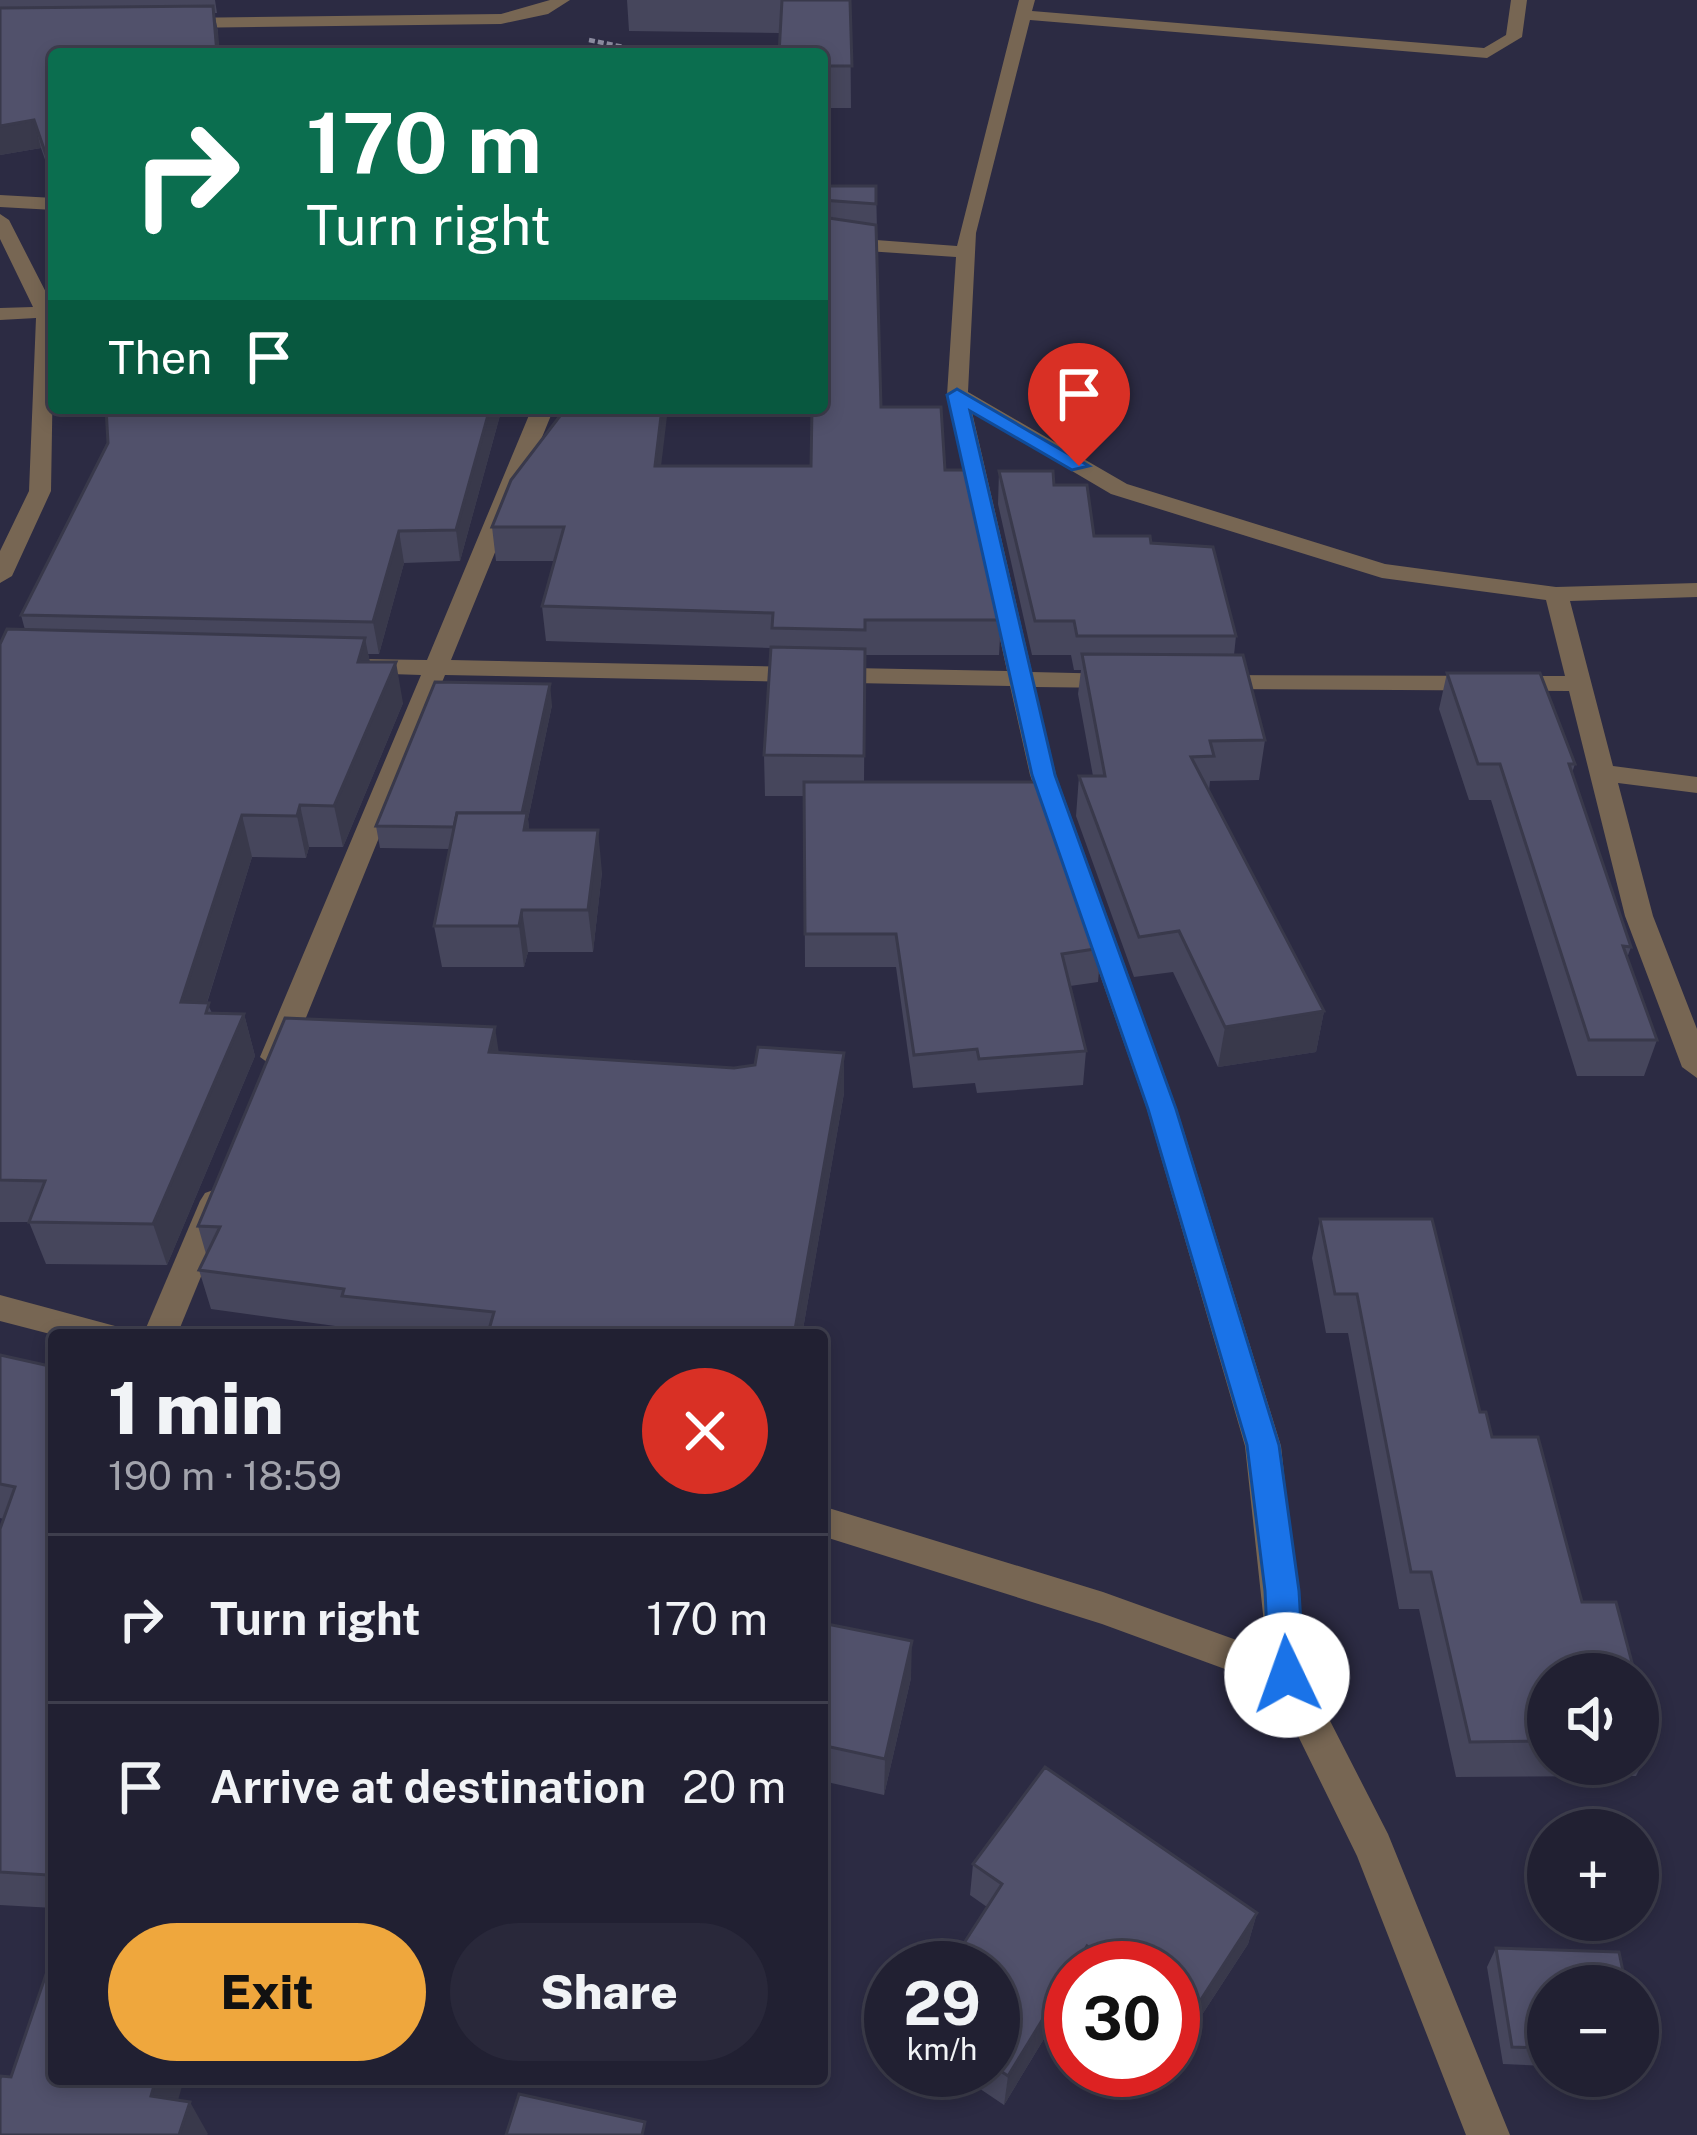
<!DOCTYPE html>
<meta charset="utf-8">
<style>
:root{--surface:#212032;--page:#29283a;--text:#f1f3f6;--muted:#a2a3ac;--line:#3e3e4d;--accent:#efa73d}
body{margin:0;font-family:"Public Sans",sans-serif;background:var(--page);color:var(--text);height:100vh;display:flex;flex-direction:column;font-size:45px;white-space:nowrap}
*{box-sizing:border-box;margin:0}
p{font-size:39px;color:var(--muted)}
.icon{flex:none;width:66px;height:66px;fill:none;stroke:currentColor;stroke-width:2;stroke-linecap:round;stroke-linejoin:round}
.map{position:relative;flex:1;overflow:hidden}
.drawer{position:absolute;left:48px;top:1329px;width:780px;height:756px;display:flex;flex-direction:column;background:var(--surface);border-radius:12px;box-shadow:0 6px 18px #0003,0 0 0 3px var(--line)}
.drawer>*{flex:none}
.top-card{position:absolute;left:48px;top:48px;width:780px;height:366px;border-radius:12px;box-shadow:0 6px 18px #0003,0 0 0 3px var(--line);background:#0b6e4f;color:#fff;overflow:hidden}
.tools{position:absolute;left:1527px;top:1653px;display:grid;gap:24px}
.tools a{display:grid;place-items:center;width:132px;height:132px;border-radius:50%;background:var(--surface);box-shadow:0 6px 18px #0003,0 0 0 3px var(--line);font-size:60px}
.speed{position:absolute;left:864px;top:1941px;display:flex;gap:24px;font-size:60px;font-weight:700;text-align:center}
.speed>*{display:grid;place-content:center;width:156px;height:156px;border-radius:50%;background:var(--surface);box-shadow:0 6px 18px #0003,0 0 0 3px var(--line);line-height:1}
.speed small{font-size:30px;font-weight:400}
.speed .limit{border:18px solid #d22;background:#fff;color:#111}
.pin{position:absolute;display:grid;place-items:center;width:102px;height:102px;color:#fff;margin:-123px -51px;border-radius:50% 50% 50% 0;rotate:-45deg;box-shadow:0 0 12px #0007}
.pin .icon{rotate:45deg}
.me{position:absolute;width:132px;margin:-66px;rotate:357deg;stroke-linejoin:round;filter:drop-shadow(0 0 9px #0008)}
.turn{display:flex;align-items:center;gap:42px;height:252px;padding:0 60px;font-size:54px}
.turn .icon{width:156px;height:156px;stroke-width:2.5}
.turn b{display:block;font-size:84px;line-height:102px}
.then{display:flex;align-items:center;height:114px;padding:0 60px;background:#0003;gap:24px;font-size:45px}
.round{display:grid;place-items:center;flex:none;width:126px;height:126px;border-radius:63px;background:var(--page)}
.summary{display:flex;align-items:center;justify-content:space-between;height:204px;padding:0 60px}
h1{font-size:72px;font-weight:800;line-height:90px}
.primary-button{display:flex;gap:24px;margin-top:auto;padding:24px 60px}
.primary-button a{flex:1;height:138px;border-radius:72px;background:var(--accent);color:#111;font-size:48px;font-weight:800;line-height:138px;text-align:center}
.primary-button a+a{background:var(--page);color:var(--text)}
ul{padding:0;list-style:none}
li{display:flex;align-items:center;gap:36px;height:168px;padding:0 60px;border-top:3px solid var(--line)}
li div{flex:1}
li b{display:block;font-size:45px}
li em{font-style:normal}
.map>svg:first-child{display:block}
.lines{fill:none;stroke-linecap:round;stroke-linejoin:round}
.path{stroke:#8c8ca0;stroke-width:4.5;stroke-dasharray:6 3;stroke-linecap:butt}
.minor{fill:#776653;fill-rule:evenodd}
.wall{fill:#46465c}
.shaded-wall{fill:#39394b}
.building{fill:#51516b;stroke:#39394b;stroke-width:3}
.route{fill:#1a73e8;stroke:#114b97;stroke-width:3}
</style>
<div class="map">
<svg width="1697" height="2135" viewBox="0 0 1697 2135">
<rect width="100%" height="100%" fill="#2c2b43"/>
<g class="lines">
<path class="path" d="M589 40 658 54"/>
<g class="minor">
<path d="M550 0H570L548 14 501 24 180 28 172 23 180 18 501 14Z"/>
<path d="M1019 0H1035L1032 11 1484 48 1506 35 1511 0H1527L1522 37 1487 58 1030 20 976 233 968 392 1127 484 1385 564 1556 587 1697 583V597L1570 601 1613 766 1697 777V793L1618 783 1653 916 1697 1029V1078L1682 1067 1625 916 1569 691 1212 689 1200 682 1212 675 1565 676 1546 600 1382 578 1111 494 972 412 1032 672 1116 674 1128 681 1116 688 1035 687 1056 775 1177 1109 1281 1446 1306 1674 1388 1834 1510 2135H1466L1357 1856 1274 1687 1102 1624 822 1536V1506L1103 1592 1267 1651 1245 1446 1147 1109 1030 775 1010 686 445 675 290 1057 275 1068 260 1057 421 675 360 673 348 666 360 659 427 660 532 408H554L451 660 1007 671 947 395 956 257 822 248V236L957 246Z"/>
<path d="M0 195 54 198V210L0 207Z"/>
<path d="M0 214 9 220 54 308 51 491 12 576 0 583V551L29 491 36 318 0 320V308L33 307 0 239Z"/>
<path d="M216 1189 227 1193 232 1201 177 1335H143L200 1201 205 1193Z"/>
<path d="M0 1295 115 1326 120 1335H54L0 1321Z"/>
</g>
</g>
<g class="wall">
<path d="M0 0H215L217 13H214L218 32 54 54V186L41 148 0 155Z"/>
<path d="M627 0H850L851 108H822V54L780 33 629 31Z"/>
<path d="M822 186H876L881 407 945 470 1001 620 999 655H865L864 782 1101 948 1098 982 1070 986 1086 1051 1083 1085 977 1093 975 1083 913 1088 896 967H805L804 796H765L764 755 770 648 546 641 542 606 554 561H496L492 527 661 466H811Z"/>
<path d="M106 408H502L460 561 404 563 379 654H368L370 662 403 703 343 847H309L306 858 252 857 207 1003 212 1013 244 1014 255 1056 167 1265 46 1264 29 1222H0V644L25 630 21 615 108 443Z"/>
<path d="M999 471 1094 536 1151 543 1236 636 1234 655 1265 740 1259 780 1210 781 1209 791 1324 1011 1316 1052 1218 1067 1173 972 1134 977 1076 816 1079 776H1093L1078 694 1081 670H1074L1071 655H1032L998 504Z"/>
<path d="M1447 673 1575 764 1572 773 1631 947 1627 958 1657 1040 1644 1076H1577L1491 800H1469L1439 709Z"/>
<path d="M552 705 528 819 529 830 602 872 593 952H528L524 967H442L434 926 450 849 380 848 376 826Z"/>
<path d="M499 1053 734 1068 844 1053V1093L802 1335H352L350 1328 211 1309 199 1270 206 1254 198 1226Z"/>
<path d="M1320 1219 1480 1412 1548 1674V1764H1638V1740H1654L1636 1776 1456 1777 1419 1609H1399L1348 1333H1326L1312 1258Z"/>
<path d="M0 1355 54 1367V1908L0 1905V1529L4 1519 0 1518Z"/>
<path d="M822 1623 911 1678 884 1795 827 1782 822 1804Z"/>
<path d="M973 1864 1257 1913 1248 1944 1181 2047 1173 2042V1968H1071V1994L1004 2105 952 2070H993V1968L987 1907 970 1895Z"/>
<path d="M1496 1948 1548 1986V2066L1503 2064 1487 1967Z"/>
</g>
<g class="shaded-wall">
<path d="M213 6 218 32 220 54H217Z"/>
<path d="M34 120 41 148 0 155V126Z"/>
<path d="M490 408H502L460 561 456 530Z"/>
<path d="M662 408H668L657 500 655 466Z"/>
<path d="M399 531 404 563 379 654 373 622Z"/>
<path d="M365 638 373 678 358 662Z"/>
<path d="M396 662 403 703 343 847 334 806Z"/>
<path d="M550 684 552 705 528 819 532 854 519 828Z"/>
<path d="M300 805 309 847 306 858 297 816Z"/>
<path d="M242 815 252 857 194 1044 181 1002Z"/>
<path d="M598 830 602 872 593 952 588 910Z"/>
<path d="M522 910 528 952 524 967 519 926Z"/>
<path d="M1324 1011 1316 1052 1218 1067 1225 1027Z"/>
<path d="M244 1014 255 1056 167 1265 153 1224Z"/>
<path d="M495 1027 501 1067 489 1052Z"/>
<path d="M844 1053V1093L802 1335H794Z"/>
<path d="M912 1641 911 1678 884 1795 885 1759Z"/>
<path d="M826 1746 827 1782 822 1804V1765Z"/>
<path d="M54 1855V1886L48 1875Z"/>
<path d="M1257 1913 1248 1944 1181 2047 1189 2018Z"/>
<path d="M1087 1946 1083 1968H1074Z"/>
<path d="M1071 1973V1994L1004 2105 1008 2076Z"/>
<path d="M156 2079H184L170 2129 151 2096Z"/>
<path d="M190 2102 208 2134 207 2135H179Z"/>
</g>
<g class="building">
<path d="M782 0H850L852 66H822V54H779Z"/>
<path d="M213 6 217 54H54V178L34 120 0 126V8Z"/>
<path d="M822 186H876V204L822 200Z"/>
<path d="M822 217 876 225 881 407H941L945 470H968L1001 620H865V630L772 628 773 613 542 606 564 527H492L511 480 566 408H662L655 466H811L812 408H822Z"/>
<path d="M106 408H490L456 530 399 531 373 622 21 615 108 443Z"/>
<path d="M999 471H1053L1054 485H1087L1094 536H1150L1151 543 1213 547 1236 636H1077L1074 621H1035Z"/>
<path d="M7 629 365 638 358 662H396L334 806 300 805 297 816 242 815 181 1002 209 1003 206 1013 244 1014 153 1224 29 1222 45 1181 0 1180V644Z"/>
<path d="M771 647 865 649 864 756 764 755Z"/>
<path d="M1082 654 1243 655 1265 740 1210 741 1214 756 1191 757 1324 1011 1225 1027 1179 931 1139 937 1079 776H1105Z"/>
<path d="M1447 673H1540L1575 764H1569L1631 947 1623 946 1657 1040H1589L1500 764H1478Z"/>
<path d="M435 682 550 684 522 813H457L454 827 376 826Z"/>
<path d="M804 782H1042L1101 948 1062 954 1086 1051 979 1059 977 1049 914 1055 896 934H805Z"/>
<path d="M457 813H527L524 830H598L588 910H522L519 926H434Z"/>
<path d="M285 1018 495 1027 489 1052 734 1068 755 1065 758 1047 844 1053 794 1335H511L488 1333 494 1312 342 1296 344 1289 199 1270 220 1227 198 1226Z"/>
<path d="M1320 1219H1432L1480 1412H1486L1492 1437H1538L1582 1602H1616L1635 1674H1548V1741L1470 1742 1431 1572H1411L1357 1294H1335Z"/>
<path d="M0 1355 54 1367V1855L48 1875 0 1872V1529L15 1487 0 1484Z"/>
<path d="M822 1623 912 1641 885 1759 826 1746 822 1765Z"/>
<path d="M1638 1683 1654 1740H1638Z"/>
<path d="M1045 1767 1257 1913 1189 2018 1173 2007V1968H1119L1087 1946 1074 1968H1071V1973L1008 2076 993 2066V1968H948L1002 1884 973 1864Z"/>
<path d="M1496 1948 1619 1952 1626 1986H1548V2048L1512 2047Z"/>
<path d="M54 1951V2079H156L151 2096 190 2102 179 2135H0V2079L1 2076 11 2077Z"/>
<path d="M519 2094 645 2122 642 2135H506Z"/>
</g>
<path class="route" d="M957 389 1089 466 1072 470 970 411 1055 775 1176 1109 1279 1445 1299 1591 1304 1675 1299 1686 1287 1691 1274 1686 1269 1675 1265 1591 1247 1445 1148 1109 1032 775 947 395Z"/>
</svg>
<div class="tools">
<a><svg class="icon" aria-label="sound" viewBox="0 0 24 24"><path d="M4 9h4l5-4v14l-5-4H4zM17 9q2 3 0 6"/></svg></a>
<a>+</a>
<a>−</a>
</div>
<div class="speed"><div>29<small>km/h</small></div><div class="limit">30</div></div>
<div class="pin" style="left:1079px;top:466px;background:#d93025"><svg class="icon" aria-label="arrive" viewBox="0 0 24 24"><path d="M6 21V4h12l-3 4 3 4H6"/></svg></div>
<svg class="me" style="left:1287px;top:1675px" viewBox="-20 -20 40 40"><circle r="19" fill="#fff"/><path d="M0-13L10 11 0 6-10 11z" fill="#1a73e8"/></svg>
<div class="top-card">
<div class="turn"><svg class="icon" aria-label="right" viewBox="0 0 24 24"><path d="M7 20v-9h11M14 6l5 5-5 5"/></svg><div><b>170 m</b>Turn right</div></div>
<div class="then">Then<svg class="icon" aria-label="arrive" viewBox="0 0 24 24"><path d="M6 21V4h12l-3 4 3 4H6"/></svg></div>
</div>
<section class="drawer">
<div class="summary"><div><h1>1 min</h1><p>190 m · 18:59</p></div><a class="round" style="background:#d93025;color:#fff"><svg class="icon" aria-label="close" viewBox="0 0 24 24"><path d="M6 6l12 12M18 6L6 18"/></svg></a></div>
<ul>
<li><svg class="icon" aria-label="right" viewBox="0 0 24 24"><path d="M7 20v-9h11M14 6l5 5-5 5"/></svg><div><b>Turn right</b></div><em>170 m</em></li>
<li><svg class="icon" aria-label="arrive" viewBox="0 0 24 24"><path d="M6 21V4h12l-3 4 3 4H6"/></svg><div><b>Arrive at destination</b></div><em>20 m</em></li>
</ul>
<div class="primary-button"><a>Exit</a><a>Share</a></div>
</section>
</div>
